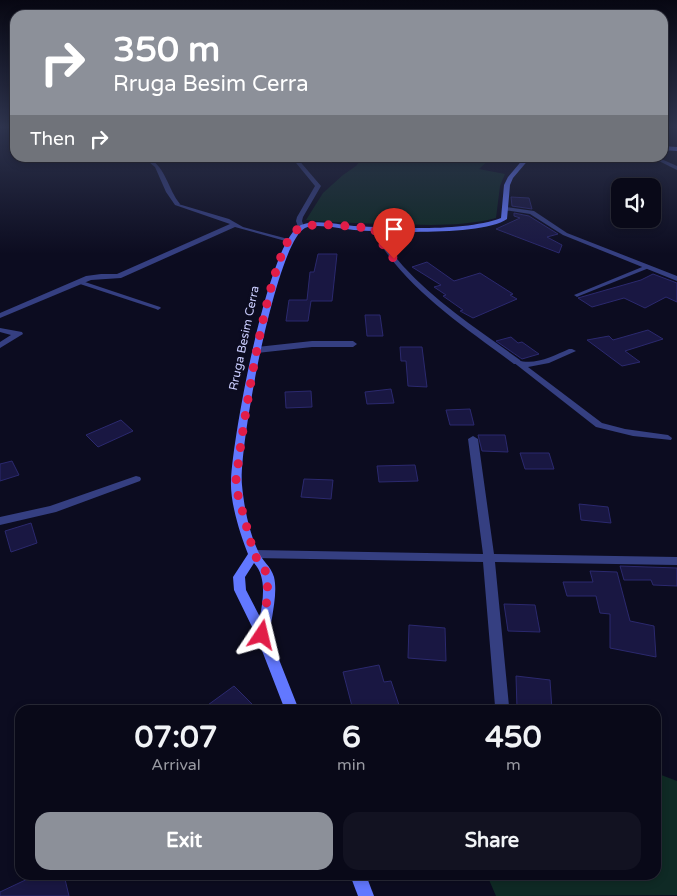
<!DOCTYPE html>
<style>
:root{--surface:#090918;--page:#121221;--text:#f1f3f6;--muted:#999aa2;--line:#292a37;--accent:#8c9099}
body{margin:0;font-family:"Varela Round",sans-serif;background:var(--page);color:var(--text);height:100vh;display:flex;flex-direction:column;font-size:19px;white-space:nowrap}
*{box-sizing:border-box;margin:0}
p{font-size:16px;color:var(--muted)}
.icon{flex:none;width:28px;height:28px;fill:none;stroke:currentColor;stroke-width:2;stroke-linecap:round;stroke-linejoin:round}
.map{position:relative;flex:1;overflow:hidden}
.panel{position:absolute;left:15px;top:705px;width:646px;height:175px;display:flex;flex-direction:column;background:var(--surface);border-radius:15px;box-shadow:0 2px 8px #0003,0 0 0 1px var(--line)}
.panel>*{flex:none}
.guide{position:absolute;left:10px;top:10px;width:658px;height:152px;border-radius:15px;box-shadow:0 2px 8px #0003,0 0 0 1px var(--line);background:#8c9099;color:#fff;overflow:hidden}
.buttons{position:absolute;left:611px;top:178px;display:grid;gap:10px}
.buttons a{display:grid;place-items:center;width:50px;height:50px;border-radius:10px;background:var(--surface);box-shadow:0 2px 8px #0003,0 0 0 1px var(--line);font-size:25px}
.pin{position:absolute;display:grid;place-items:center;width:42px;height:42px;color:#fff;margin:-51px -21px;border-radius:50% 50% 50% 0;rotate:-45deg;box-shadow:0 0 5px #0007}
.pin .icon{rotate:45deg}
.me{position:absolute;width:55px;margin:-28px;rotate:10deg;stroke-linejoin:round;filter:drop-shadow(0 0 4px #0008)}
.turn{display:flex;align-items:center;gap:18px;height:105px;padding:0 20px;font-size:22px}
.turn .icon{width:65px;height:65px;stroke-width:2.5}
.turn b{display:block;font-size:35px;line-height:42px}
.then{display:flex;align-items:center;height:48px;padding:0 20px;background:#0003;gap:10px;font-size:19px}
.eta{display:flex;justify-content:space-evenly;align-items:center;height:85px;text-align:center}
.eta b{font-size:30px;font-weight:700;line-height:35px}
.button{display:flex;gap:10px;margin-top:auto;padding:10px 20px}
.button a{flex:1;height:58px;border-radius:15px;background:var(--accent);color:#fff;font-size:20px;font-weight:700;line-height:58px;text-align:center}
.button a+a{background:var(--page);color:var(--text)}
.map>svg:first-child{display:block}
.green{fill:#0f2a25}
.building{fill:#191742;stroke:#2b296e}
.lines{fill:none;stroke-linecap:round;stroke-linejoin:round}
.lane{fill:#353f81;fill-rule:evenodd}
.street{fill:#353f81;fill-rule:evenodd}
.secondary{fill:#6278ff;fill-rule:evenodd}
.route{stroke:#e11d48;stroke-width:9;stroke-dasharray:0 16.2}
.labels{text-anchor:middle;stroke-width:5;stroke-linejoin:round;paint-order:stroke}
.far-street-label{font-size:12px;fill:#cbceff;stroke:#0c0c20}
</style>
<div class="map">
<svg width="677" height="896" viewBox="0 0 677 896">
<rect width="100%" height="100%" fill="#0c0c20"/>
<g class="green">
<path d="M363 158H491L479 169 505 174 500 186 496 218C461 227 426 225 390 224 362 223 334 223 306 220L323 193 343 175 356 166Z"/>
<path d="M656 773 677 781V895L496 896 487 875H656Z"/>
</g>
<g class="building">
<path d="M511 197 529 198 532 209 512 206Z"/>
<path d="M514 213 529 216 558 234 547 237 562 245 559 253 496 229 520 218 514 216Z"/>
<path d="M318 254H337L332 301H311L308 321H286L289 300H307L310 272H314Z"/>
<path d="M427 262 454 281 480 273 513 294 510 295 517 299 473 318 460 311 463 310 443 296 446 295 434 287 441 285 412 267Z"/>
<path d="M653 274 677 283V302L666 297 645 308 624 298 592 307 578 298 641 280Z"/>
<path d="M365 315H380L383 336H367Z"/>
<path d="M648 330 663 339 625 351 640 362 622 366 587 340 609 336 613 340Z"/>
<path d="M511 337 518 343 522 342 539 354 522 359 496 341Z"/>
<path d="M400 347H422L427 387 408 386 406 361H401Z"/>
<path d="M391 389 394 403 367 404 365 392Z"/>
<path d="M311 391 312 407 286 408 285 392Z"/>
<path d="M470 409 474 425H450L446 410Z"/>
<path d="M121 420 133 431 98 447 86 435Z"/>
<path d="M478 435H505L508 452 482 451Z"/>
<path d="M520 453H549L554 469H525Z"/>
<path d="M12 461 19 475 0 481V464Z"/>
<path d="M415 465 418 481 379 482 377 466Z"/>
<path d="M304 479 333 480 331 499 301 497Z"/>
<path d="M579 504 608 507 611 523 581 520Z"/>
<path d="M31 523 37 543 11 552 5 531Z"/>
<path d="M620 566 677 568V586L653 585 651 580H624Z"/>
<path d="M590 571 617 572 630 621 654 626 656 657 610 648V614L600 613 596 596H567L563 582H593Z"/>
<path d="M504 604 535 605 540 632 508 631Z"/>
<path d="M409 625 445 628 446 661 408 658Z"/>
<path d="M379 665 384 682 391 681 399 705 373 710H353L343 672Z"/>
<path d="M516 676 550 680 552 710 517 708Z"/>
<path d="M234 686 258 710H201Z"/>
<path d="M36 875H64L69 896H0V892Z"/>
</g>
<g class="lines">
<g class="lane">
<path d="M144 158H149C166 168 168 189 180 204L179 205H175L166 192 155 167Z"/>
<path d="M647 265 649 266V268L579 296 577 297 574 295Z"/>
<path d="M79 280 160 307 161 308 158 310 156 309 77 283V281Z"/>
<path d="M569 349H572L576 351 549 363 528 367 602 423 625 429 668 435 672 438 671 440 633 436 596 427 513 362 517 360C535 366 553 356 569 349Z"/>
</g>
<g class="street">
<path d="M292 158H297L321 186 303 217 302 221 304 227 301 229 298 227 296 221 297 217 315 186Z"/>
<path d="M653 158H659L677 166V170Z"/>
<path d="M175 203 229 219 243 227 292 240 289 242 235 227 121 278 91 280 0 318V313L86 276 101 274H117L230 224 175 205Z"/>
<path d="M506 207 534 211 567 233 677 276V281L563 235 530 214 504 210V208Z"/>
<path d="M372 228H376C385 241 392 254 403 266 437 303 480 331 520 360L521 362 520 364H514C461 324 404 288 371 229Z"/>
<path d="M0 328 22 332 23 334 0 348V342L11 335 0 332Z"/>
<path d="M312 341H353L357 344 353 347H312L257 353 253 350 257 347Z"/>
<path d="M473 436 478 439 494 554 677 557V565L495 562 509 706 507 710H497L495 706 483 562 254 558 250 557 248 554 250 551 254 550 483 554 468 439Z"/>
<path d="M136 476 140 477 141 479 140 481 56 512 0 525V517L50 506Z"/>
</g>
<g class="secondary">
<path d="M662 146 677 147V151L662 150Z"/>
<path d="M524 158H530L513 178 510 185 507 219C484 236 385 232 354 230 341 229 317 223 305 228 276 242 238 450 242 485 244 507 249 532 258 551 262 561 271 566 274 577 277 590 274 605 272 618 271 624 268 631 269 636 271 643 275 651 278 657 285 675 292 692 299 710H285L256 635 234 590 233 577 248 554C240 534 230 502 231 481 232 441 268 239 301 225 317 219 338 225 354 226 394 228 464 232 501 218L504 185 508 177ZM254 563C267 577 263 600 260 617L246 590 245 577Z"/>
<path d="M350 875H366L374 896H358Z"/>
</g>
</g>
<linearGradient id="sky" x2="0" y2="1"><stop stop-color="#070712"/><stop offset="0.5" stop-color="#2e344e"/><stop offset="1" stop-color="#2e344e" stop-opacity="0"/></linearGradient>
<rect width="677" height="254" fill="url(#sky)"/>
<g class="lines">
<path class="route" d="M262 635 268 592 266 572 254 554 238 495 236 480C241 440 268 246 298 229 313 220 356 228 374 228L378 238 394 259"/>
</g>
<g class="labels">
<g class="far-street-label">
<text transform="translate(244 338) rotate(-78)" y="4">Rruga Besim Cerra</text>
</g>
</g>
</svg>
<div class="buttons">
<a><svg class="icon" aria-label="sound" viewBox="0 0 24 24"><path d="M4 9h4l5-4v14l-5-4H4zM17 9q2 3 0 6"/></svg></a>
</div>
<div class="pin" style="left:394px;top:259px;background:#d93025"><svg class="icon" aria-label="arrive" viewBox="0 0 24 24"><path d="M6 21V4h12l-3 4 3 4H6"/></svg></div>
<svg class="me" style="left:262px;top:635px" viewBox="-20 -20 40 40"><path d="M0-17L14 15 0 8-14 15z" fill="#e11d48" stroke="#fff" stroke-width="4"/></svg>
<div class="guide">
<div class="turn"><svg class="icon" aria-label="right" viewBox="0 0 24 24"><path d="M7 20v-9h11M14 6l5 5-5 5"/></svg><div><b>350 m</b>Rruga Besim Cerra</div></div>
<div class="then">Then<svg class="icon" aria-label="right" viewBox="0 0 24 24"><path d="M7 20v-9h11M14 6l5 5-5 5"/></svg></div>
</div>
<section class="panel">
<div class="eta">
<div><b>07:07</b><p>Arrival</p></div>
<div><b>6</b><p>min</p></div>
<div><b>450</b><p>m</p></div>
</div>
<div class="button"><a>Exit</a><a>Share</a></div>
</section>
</div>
